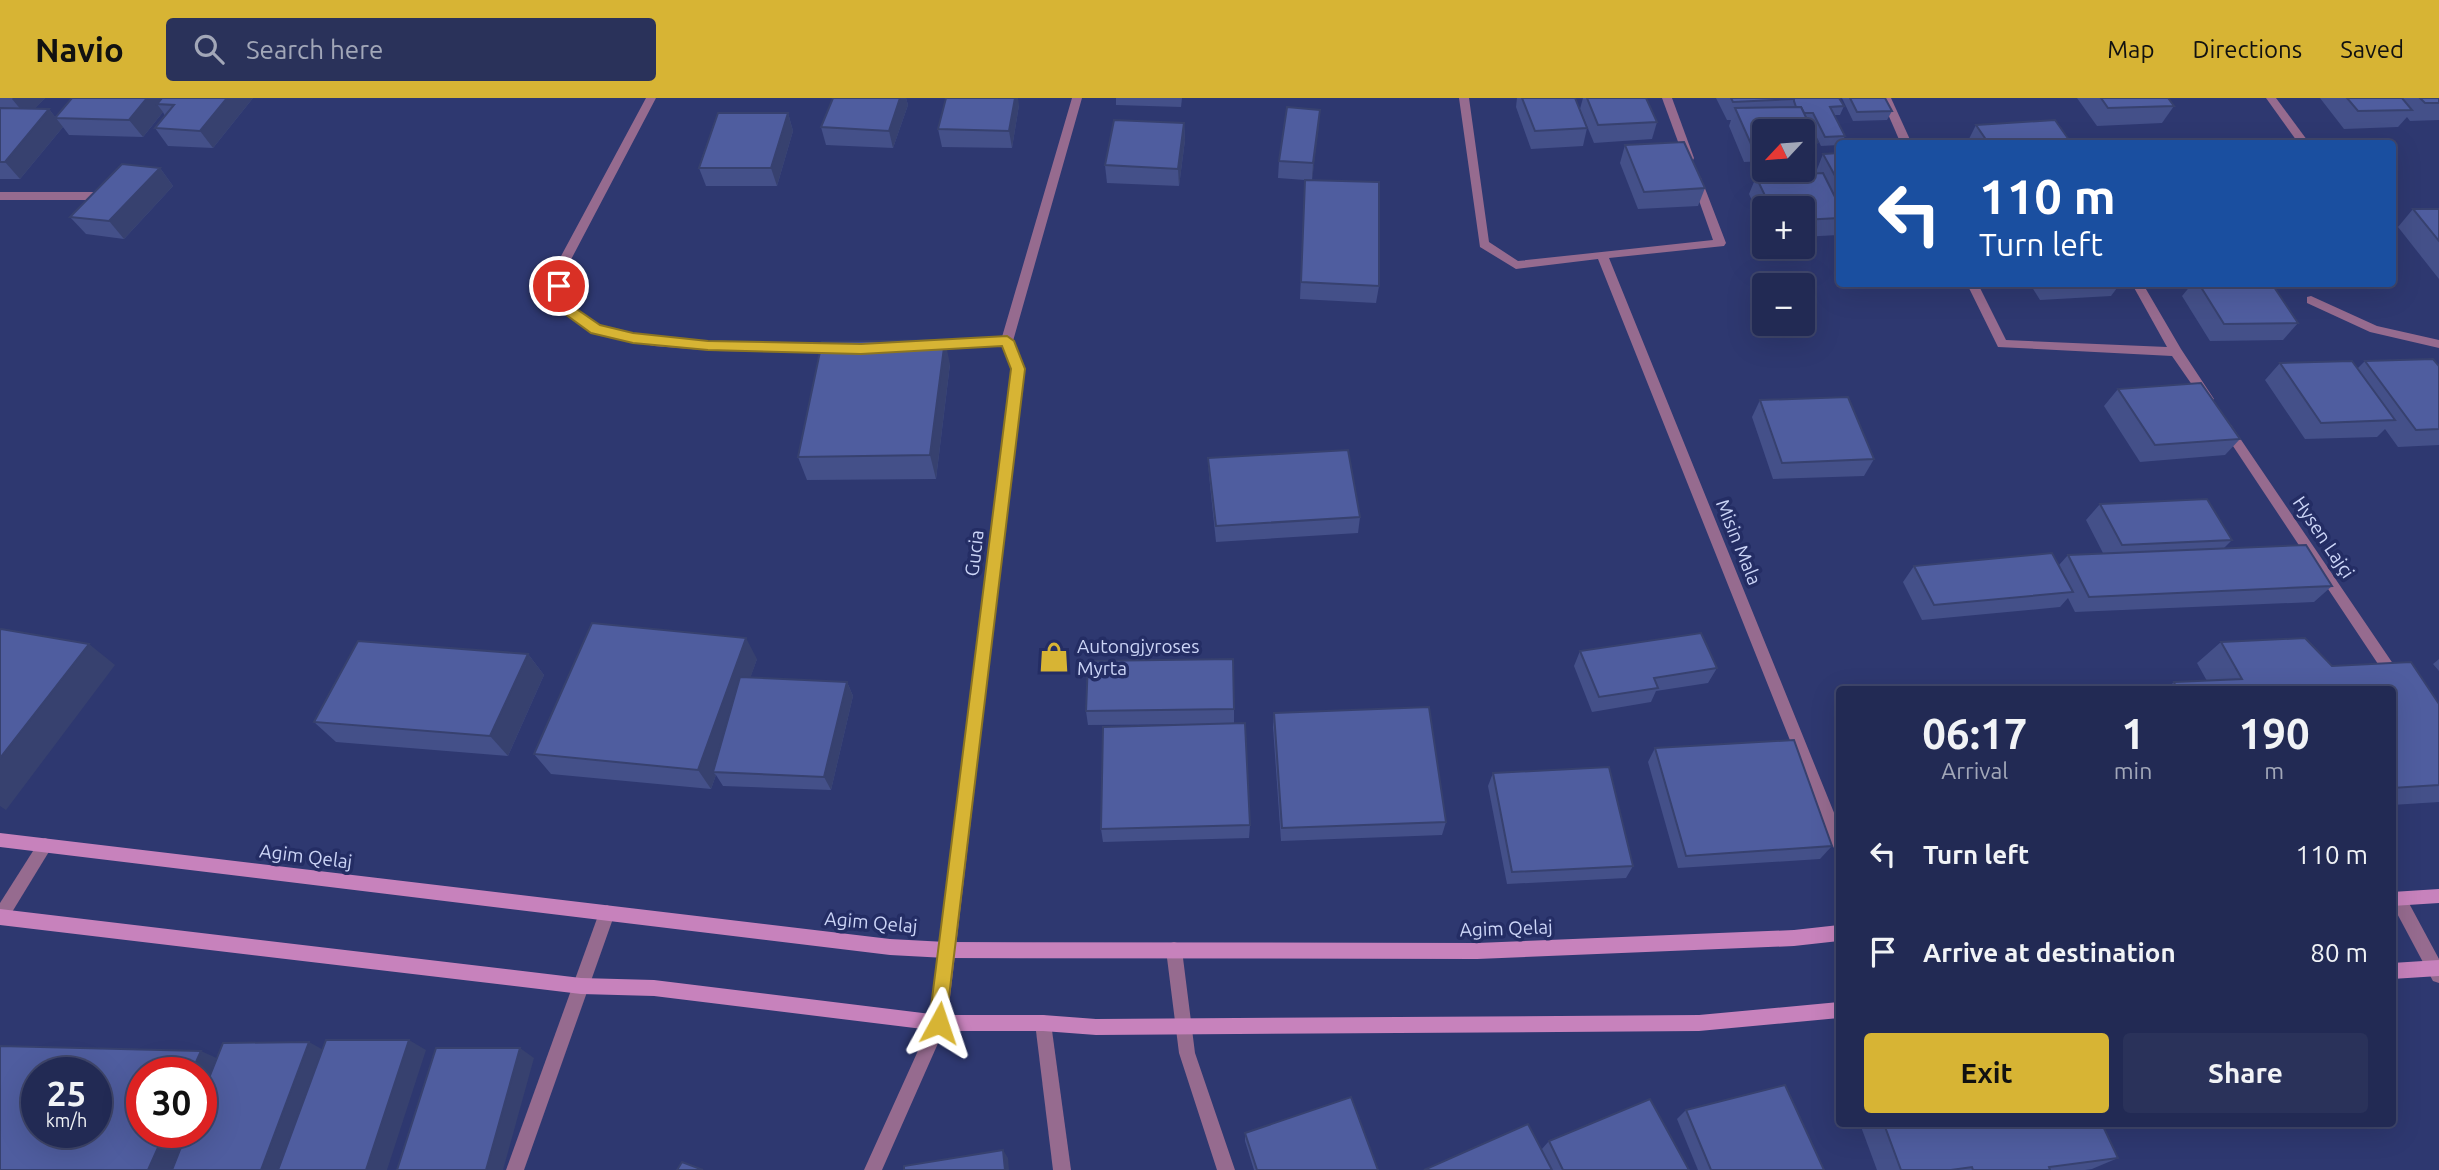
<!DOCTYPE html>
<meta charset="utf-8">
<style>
:root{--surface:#222a54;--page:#2a325a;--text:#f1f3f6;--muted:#a2a7b8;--line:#3f466b;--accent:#d7b434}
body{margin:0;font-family:Ubuntu,sans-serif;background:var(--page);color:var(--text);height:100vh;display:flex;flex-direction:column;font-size:26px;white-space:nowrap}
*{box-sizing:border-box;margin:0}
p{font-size:23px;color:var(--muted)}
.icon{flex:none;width:38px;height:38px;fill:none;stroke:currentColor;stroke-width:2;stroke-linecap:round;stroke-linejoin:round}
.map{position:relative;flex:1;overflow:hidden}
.sheet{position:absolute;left:1836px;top:588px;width:560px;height:441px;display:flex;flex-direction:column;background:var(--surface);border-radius:7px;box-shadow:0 7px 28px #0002,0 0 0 2px var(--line)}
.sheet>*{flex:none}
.hud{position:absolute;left:1836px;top:42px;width:560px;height:147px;border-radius:7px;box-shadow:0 7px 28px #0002,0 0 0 2px var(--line);background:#1a4fa0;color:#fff;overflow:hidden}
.needle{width:46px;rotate:244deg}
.buttons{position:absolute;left:1752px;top:21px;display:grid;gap:14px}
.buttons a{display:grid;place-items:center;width:63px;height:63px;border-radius:7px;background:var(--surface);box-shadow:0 7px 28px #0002,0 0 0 2px var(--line);font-size:35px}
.speed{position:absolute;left:21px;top:959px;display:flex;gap:14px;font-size:35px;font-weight:700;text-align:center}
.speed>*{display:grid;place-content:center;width:91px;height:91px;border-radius:50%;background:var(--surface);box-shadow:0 7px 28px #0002,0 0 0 2px var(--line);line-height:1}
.speed small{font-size:18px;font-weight:400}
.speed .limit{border:10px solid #d22;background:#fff;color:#111}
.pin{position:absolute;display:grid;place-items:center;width:60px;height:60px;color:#fff;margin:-30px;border:4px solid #fff;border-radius:50%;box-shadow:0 2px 7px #0007}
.me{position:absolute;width:77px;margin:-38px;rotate:5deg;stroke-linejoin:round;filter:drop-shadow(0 0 5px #0008)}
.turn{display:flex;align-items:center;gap:24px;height:147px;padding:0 28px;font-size:32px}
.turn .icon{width:91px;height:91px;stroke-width:2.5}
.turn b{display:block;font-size:49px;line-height:60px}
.eta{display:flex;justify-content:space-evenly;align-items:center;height:119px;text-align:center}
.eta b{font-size:42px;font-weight:700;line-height:49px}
.cta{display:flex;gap:14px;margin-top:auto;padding:14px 28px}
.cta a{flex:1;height:80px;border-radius:7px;background:var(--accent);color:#111;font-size:28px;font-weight:700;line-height:80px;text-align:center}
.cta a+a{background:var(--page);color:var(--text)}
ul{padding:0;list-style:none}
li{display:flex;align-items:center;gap:21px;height:98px;padding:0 28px}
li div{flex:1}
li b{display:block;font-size:26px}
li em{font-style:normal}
header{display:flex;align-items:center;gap:42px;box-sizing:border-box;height:98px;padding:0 35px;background:var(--accent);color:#111}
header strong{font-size:33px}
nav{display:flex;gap:38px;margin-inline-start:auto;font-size:24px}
.search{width:490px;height:63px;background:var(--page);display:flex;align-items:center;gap:18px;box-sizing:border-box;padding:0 24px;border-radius:7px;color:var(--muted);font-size:26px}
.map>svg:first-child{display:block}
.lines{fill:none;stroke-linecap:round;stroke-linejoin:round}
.service{fill:#966b8f;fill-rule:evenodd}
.minor{fill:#966b8f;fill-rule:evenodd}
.secondary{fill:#c782bc;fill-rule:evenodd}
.wall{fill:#445089}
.shaded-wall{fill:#37416f}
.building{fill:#4f5d9f;stroke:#37416f;stroke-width:2;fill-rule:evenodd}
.route{fill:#d7b434;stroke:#8c7522;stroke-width:2}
.labels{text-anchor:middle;stroke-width:7;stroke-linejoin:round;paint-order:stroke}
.street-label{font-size:19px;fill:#ccd5f7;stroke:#242d64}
.poi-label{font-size:19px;fill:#ccd5f7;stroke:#242d64;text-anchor:start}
</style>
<header>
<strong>Navio</strong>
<div class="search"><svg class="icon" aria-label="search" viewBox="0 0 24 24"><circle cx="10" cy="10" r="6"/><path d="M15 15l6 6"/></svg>Search here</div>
<nav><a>Map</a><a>Directions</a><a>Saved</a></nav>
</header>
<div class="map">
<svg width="2439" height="1072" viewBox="0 0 2439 1072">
<rect width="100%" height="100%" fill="#2e3870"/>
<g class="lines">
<path class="service" d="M607 807 613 810 615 815 524 1072H506L599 815 601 810Z"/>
<g class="minor">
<path d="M646 0H656L565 173V202L602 229 654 240 716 245 838 247 844 251 842 254 716 253 654 248 594 235 579 226 555 207 553 173Z"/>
<path d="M1072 0H1082L1013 243 1024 271 947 925 882 1072H864L931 924 1012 271 1003 247 928 251 922 247 928 243 1002 239Z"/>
<path d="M1459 0H1469L1489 144 1518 163 1713 142 1691 80 1696 77 1701 80 1726 145 1724 148 1609 160 1839 727V752L1834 750 1831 745 1598 161 1516 171 1480 149Z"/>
<path d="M1662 0H1672L1694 60 1693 62H1685L1684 60Z"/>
<path d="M1881 0H1891L1912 46H1901Z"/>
<path d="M2266 0H2276L2310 46H2299Z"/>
<path d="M0 94H96L101 98 96 102H0Z"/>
<path d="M1967 186H1978L2006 242 2167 249 2132 186H2143L2181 251 2214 301 2208 306 2204 304 2172 258 1998 249Z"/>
<path d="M2311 198 2377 228 2439 242V250L2370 234 2307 205V199Z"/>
<path d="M2227 325 2231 327 2400 576 2402 580 2400 584 2395 586 2390 584 2223 333 2221 330 2223 327Z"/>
<path d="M45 740 50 742 53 747 50 752 6 824 0 827V805L40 742Z"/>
<path d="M2398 794 2404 796 2439 861V885L2433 883 2392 806V796Z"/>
<path d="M1174 844 1180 846 1182 852 1195 955 1235 1072H1217L1179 955 1166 852 1168 846Z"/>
<path d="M1043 917 1049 919 1051 925 1071 1072H1053L1035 925 1037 919Z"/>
</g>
<g class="secondary">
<path d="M0 735 890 841 946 844 1477 845 1794 832 1839 827V843L1794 848 1477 861 946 860 890 857 0 749Z"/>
<path d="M2439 791V805L2392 808V794Z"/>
<path d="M0 811 581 880 654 882 939 917H1043L1096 921 1699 917 1839 904V920L1699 933 1096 937 1043 933H939L654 898 581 896 0 827Z"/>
<path d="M2439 862V878L2392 881V865Z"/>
</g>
</g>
<g class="wall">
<path d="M0 0H45L34 11H49L55 19 72 0H253L213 50 168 48 155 30 165 18 163 14 143 39 69 37 63 29 20 81H0Z"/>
<path d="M833 0H906L908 7 893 50 826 47 821 29Z"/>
<path d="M1116 0H1182L1181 9 1116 7Z"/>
<path d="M1517 0H1575L1587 30 1583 48 1531 51 1516 9Z"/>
<path d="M1583 0H1646L1657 24 1652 41 1594 45 1580 11Z"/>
<path d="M1716 0H1839L1844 8 1840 17H1834L1845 38 1841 46H1839V47L1821 48 1809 24H1808L1818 44 1810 62H1802V33H1764V63L1744 64 1729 28 1731 22H1727Z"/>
<path d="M1842 0H1885L1892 13 1887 22 1853 23Z"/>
<path d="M2077 0H2168L2174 8 2162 25 2097 28Z"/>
<path d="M2320 0H2439V22L2410 23 2407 19 2398 29 2344 31Z"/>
<path d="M1019 7 1012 50 942 49 938 31Z"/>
<path d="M1320 12 1312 82 1379 188 1376 205 1300 201 1305 82 1278 80 1279 63Z"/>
<path d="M788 15 793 33 777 88H706L699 70Z"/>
<path d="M1184 25 1185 42 1179 88 1107 85 1105 67Z"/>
<path d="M1976 27 2072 46H1967V45Z"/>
<path d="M1625 47 1705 90 1698 108 1638 111 1620 65Z"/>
<path d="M1839 55V134L1838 137 1802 139V110H1764V129L1749 96 1756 79 1816 76V74L1823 56Z"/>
<path d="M160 70 173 88 124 141 86 136 70 119Z"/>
<path d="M2413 111H2439V181L2398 129Z"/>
<path d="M2030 186H2120L2111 198 2040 202Z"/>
<path d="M2192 186H2272L2298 225 2283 242 2210 243 2182 198Z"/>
<path d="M2365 263 2439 268V347L2398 349 2385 331 2377 339 2305 341 2265 282 2280 265 2357 271Z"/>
<path d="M950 266 936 381 807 382 798 359Z"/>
<path d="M2118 291 2240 341 2225 357 2140 364 2104 308Z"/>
<path d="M1760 302 1874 361 1864 378 1773 381 1752 319Z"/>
<path d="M1208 360 1360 419 1358 435 1216 444 1209 377Z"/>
<path d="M2100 406 2232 442 2224 450 2332 488 2314 504 2075 514 2068 500 2060 509 1922 522 1903 484 1914 468 2059 467 2068 457 2103 455 2086 422Z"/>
<path d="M2221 544 2332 568 2439 606V704L2392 707V592H2166L2174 584 2207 583 2197 565Z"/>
<path d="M1580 553 1717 570 1708 585 1656 593 1651 604 1592 614 1574 568Z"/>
<path d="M528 556 544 577 508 658 336 644 314 624Z"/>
<path d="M757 561 750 580 847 584 853 598 831 692 723 688 716 677 711 691 551 676 534 656Z"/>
<path d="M2439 561V573L2433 566Z"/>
<path d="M1234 611V625L1250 727 1249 740 1103 744 1101 731 1220 626 1088 627 1086 613Z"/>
<path d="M1274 615 1446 724 1442 737 1281 743 1273 629Z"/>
<path d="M1655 650 1832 748 1820 761 1678 770 1648 664Z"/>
<path d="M1493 675 1633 768 1626 780 1507 786 1488 688Z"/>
<path d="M1686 1012 1824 1072H1698L1677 1021Z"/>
<path d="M1860 1026H2102L2118 1060 2092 1071 2085 1072H1877Z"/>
<path d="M1245 1035 1378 1072H1254L1245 1043Z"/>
<path d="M1549 1043 1689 1072H1424L1541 1052Z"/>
</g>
<g class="shaded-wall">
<path d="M13 0H45L27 19 12 1Z"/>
<path d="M147 0H169L157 6 163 14 143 39 129 22Z"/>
<path d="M227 0H253L213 50 200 33Z"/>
<path d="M900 0H906L908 7 893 50 889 33Z"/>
<path d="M1015 0H1018L1019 7 1012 50 1009 33Z"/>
<path d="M49 11 63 29 20 81 5 64Z"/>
<path d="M1320 12 1319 29 1312 83 1313 65Z"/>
<path d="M788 15 793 33 777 88 771 70Z"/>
<path d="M1184 25 1185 42 1179 88 1178 71Z"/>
<path d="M160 70 173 88 124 141 109 123Z"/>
<path d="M945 242 950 266 936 381 930 357Z"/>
<path d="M746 540 757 561 717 674H713L716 677 711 691 698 672Z"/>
<path d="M89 546 115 567 6 712 0 708V660Z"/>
<path d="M528 556 544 577 508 658 490 638Z"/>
<path d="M847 584 853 598 831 692 824 679Z"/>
<path d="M409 942 426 952 387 1072H366Z"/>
<path d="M309 944 327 954 284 1072H261Z"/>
<path d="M520 950 534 960 503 1072H486Z"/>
<path d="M201 953 230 966 201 1032V975H191Z"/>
<path d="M165 1034H200L184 1072H148Z"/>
<path d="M1003 1052 1008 1060 1009 1072H1005Z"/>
</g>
<g class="building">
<path d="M72 0H147L129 22 55 20Z"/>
<path d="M162 0H227L200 33 155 30 174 7 157 6Z"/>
<path d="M833 0H900L889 33 821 29Z"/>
<path d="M946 0H1015L1009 33 938 31Z"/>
<path d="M1522 0H1575L1587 30 1535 33Z"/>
<path d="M1587 0H1646L1657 24 1598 27Z"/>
<path d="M1731 0H1794V1L1733 4Z"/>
<path d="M1794 0H1839L1844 8 1830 9 1845 38 1825 39 1813 15H1804L1801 9H1796L1794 3Z"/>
<path d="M1850 0H1885L1892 13 1857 14Z"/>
<path d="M2101 0H2168L2174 8 2108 10Z"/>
<path d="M2347 0H2402L2412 12 2358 13Z"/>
<path d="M2420 0H2439V5H2425Z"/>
<path d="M1287 9 1320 12 1313 65 1279 63Z"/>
<path d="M1801 9 1818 44 1802 45V33H1764V46H1751L1735 10Z"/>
<path d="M0 10 49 11 5 64H0Z"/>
<path d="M718 15H788L771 70H699Z"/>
<path d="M1114 22 1184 25 1178 71 1105 67Z"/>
<path d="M2055 22 2072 46H1989L1976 27Z"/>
<path d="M2216 43H2289L2291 46H2218Z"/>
<path d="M1684 44 1705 90 1644 94 1625 47Z"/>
<path d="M1839 55V85L1823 56Z"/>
<path d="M122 66 160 70 109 123 70 119Z"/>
<path d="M1823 75 1839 107V120L1802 122V110H1771L1756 79Z"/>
<path d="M1305 82 1379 84V188L1301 184Z"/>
<path d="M2413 111H2439V143Z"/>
<path d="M2199 186H2272L2298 225 2224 226Z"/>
<path d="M945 242 930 357 798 359 822 244Z"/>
<path d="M2433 261 2439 268V331L2416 332 2365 263Z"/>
<path d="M2352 263 2395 322 2321 325 2280 265Z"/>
<path d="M2201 285 2240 341 2155 347 2118 291Z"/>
<path d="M1848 299 1874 361 1782 365 1760 302Z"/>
<path d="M1348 352 1360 419 1216 428 1208 360Z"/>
<path d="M2207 401 2232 442 2122 447 2100 406Z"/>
<path d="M2306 447 2332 488 2089 499 2068 457Z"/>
<path d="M2052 455 2073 494 1934 507 1914 468Z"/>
<path d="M592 525 746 540 698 672 534 656Z"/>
<path d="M1 531 89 546 0 660V532Z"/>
<path d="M1701 535 1717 570 1654 580 1658 590 1599 599 1580 553Z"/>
<path d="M2305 540 2332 568 2411 564 2439 606V687L2392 690V592H2177L2174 584 2242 581 2221 544Z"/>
<path d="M358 543 528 556 490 638 314 624Z"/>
<path d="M1233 561 1234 611 1086 613 1088 563Z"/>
<path d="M740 579 847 584 824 679 713 674Z"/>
<path d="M1429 609 1446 724 1282 730 1274 615Z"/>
<path d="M1245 625 1250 727 1101 731 1103 629Z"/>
<path d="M1794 642 1832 748 1686 758 1655 650Z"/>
<path d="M1609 669 1633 768 1512 774 1493 675Z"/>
<path d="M326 942H409L366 1072H278Z"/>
<path d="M309 944 261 1072H172L187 1034H201V1000L223 945Z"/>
<path d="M0 948 201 953 191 975H142V1034H165L148 1072H0ZM37 975H96V1034H37Z"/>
<path d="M436 950H520L486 1072H397Z"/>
<path d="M1785 987 1824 1072H1711L1686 1012Z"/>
<path d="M1351 999 1378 1072H1257L1245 1035Z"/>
<path d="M1650 1001 1689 1072H1563L1549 1043Z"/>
<path d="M1528 1026 1552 1072H1424Z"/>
<path d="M1884 1026H2102L2118 1060 2049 1069 2050 1072H1973L1972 1069 1951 1072H1901Z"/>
<path d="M1003 1052 1005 1072H904V1068Z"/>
<path d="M682 1064 703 1072H677Z"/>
</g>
<path class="route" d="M559 184 565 188V203L600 227 633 235 708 243 861 246 1007 238 1014 243 1025 271 945 932 939 934 932 932 929 925 1011 271 1002 248 861 256 708 252 633 245 591 235 554 208 552 188Z"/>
<defs>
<g id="shop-bare" transform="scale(2.415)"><path d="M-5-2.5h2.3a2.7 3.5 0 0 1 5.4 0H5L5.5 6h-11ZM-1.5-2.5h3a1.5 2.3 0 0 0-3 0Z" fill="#d7b434" stroke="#242d64" stroke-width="2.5" paint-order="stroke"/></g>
</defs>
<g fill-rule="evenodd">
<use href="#shop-bare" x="1054" y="559"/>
</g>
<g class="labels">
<g class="street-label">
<text transform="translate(2324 439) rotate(56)" y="7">Hysen Lajçi</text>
<text transform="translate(1739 444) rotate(68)" y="7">Misin Mala</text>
<text transform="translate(974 455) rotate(-83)" y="7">Gucia</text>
<text transform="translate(306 758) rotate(7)" y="7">Agim Qelaj</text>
<text transform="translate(871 824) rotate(5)" y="7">Agim Qelaj</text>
<text transform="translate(1506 830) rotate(-2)" y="7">Agim Qelaj</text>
</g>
<g class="poi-label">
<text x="1077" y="555">Autongjyroses<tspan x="1077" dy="22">Myrta</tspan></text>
</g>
</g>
</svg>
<div class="buttons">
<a><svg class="needle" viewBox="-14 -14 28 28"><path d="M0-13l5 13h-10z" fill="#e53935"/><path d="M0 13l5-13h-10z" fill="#a2a7b8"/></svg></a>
<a>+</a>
<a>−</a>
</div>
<div class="speed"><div>25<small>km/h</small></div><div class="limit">30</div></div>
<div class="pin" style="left:559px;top:188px;background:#d93025"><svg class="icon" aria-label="arrive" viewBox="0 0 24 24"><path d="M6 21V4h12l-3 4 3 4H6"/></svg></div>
<svg class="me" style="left:939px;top:925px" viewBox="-20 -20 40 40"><path d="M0-17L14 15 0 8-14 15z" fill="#d7b434" stroke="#fff" stroke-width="4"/></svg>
<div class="hud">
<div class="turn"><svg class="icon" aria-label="left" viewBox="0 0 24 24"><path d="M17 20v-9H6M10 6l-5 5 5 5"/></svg><div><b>110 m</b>Turn left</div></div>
</div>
<section class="sheet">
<div class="eta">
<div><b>06:17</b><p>Arrival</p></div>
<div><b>1</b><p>min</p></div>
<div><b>190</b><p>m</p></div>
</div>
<ul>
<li><svg class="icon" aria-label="left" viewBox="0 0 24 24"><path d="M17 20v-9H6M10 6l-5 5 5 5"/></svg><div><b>Turn left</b></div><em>110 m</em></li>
<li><svg class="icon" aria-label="arrive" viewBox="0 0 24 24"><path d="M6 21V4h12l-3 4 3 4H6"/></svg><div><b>Arrive at destination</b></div><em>80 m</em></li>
</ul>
<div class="cta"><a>Exit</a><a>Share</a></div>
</section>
</div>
